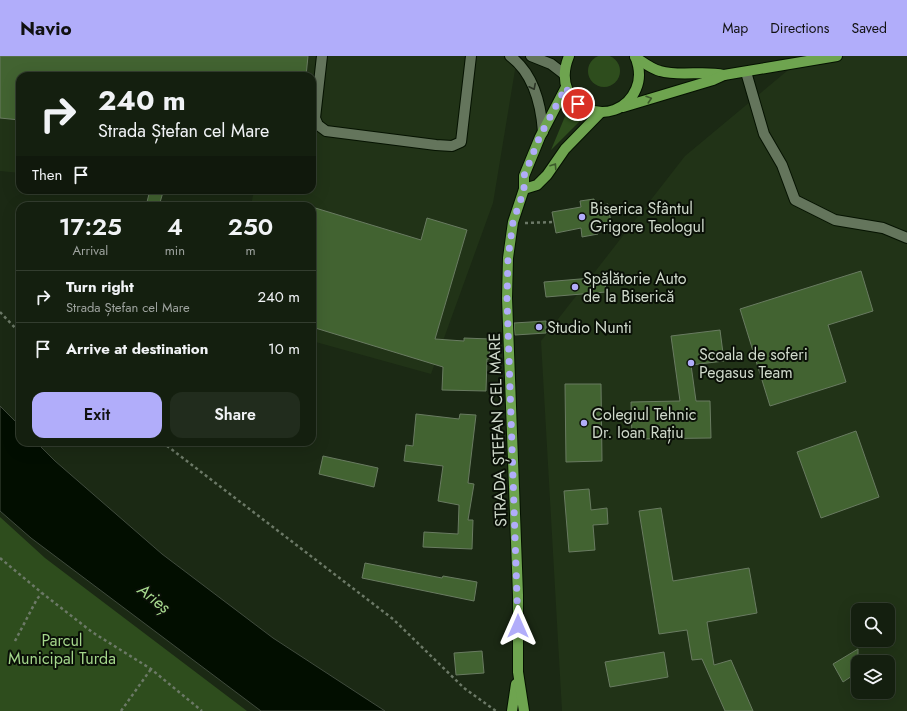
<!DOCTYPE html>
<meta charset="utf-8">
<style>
:root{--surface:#141f0f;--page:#212c1d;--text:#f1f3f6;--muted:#9da29e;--line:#333d2f;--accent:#b1adfa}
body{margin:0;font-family:Jost,sans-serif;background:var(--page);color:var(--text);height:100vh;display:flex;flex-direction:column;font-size:15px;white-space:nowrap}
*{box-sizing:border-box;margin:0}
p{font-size:13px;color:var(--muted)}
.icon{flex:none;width:22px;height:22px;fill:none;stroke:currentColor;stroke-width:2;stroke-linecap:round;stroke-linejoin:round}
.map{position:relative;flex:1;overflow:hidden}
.sheet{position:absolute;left:16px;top:146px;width:300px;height:244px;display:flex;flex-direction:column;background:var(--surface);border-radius:12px;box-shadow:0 4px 16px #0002,0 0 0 1px var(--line)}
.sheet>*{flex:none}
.hud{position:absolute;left:16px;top:16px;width:300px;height:122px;border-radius:12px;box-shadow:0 4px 16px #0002,0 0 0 1px var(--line);background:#141f0f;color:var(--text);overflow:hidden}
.tools{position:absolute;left:851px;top:547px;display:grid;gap:8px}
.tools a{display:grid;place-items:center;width:44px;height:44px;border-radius:8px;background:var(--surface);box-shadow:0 4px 16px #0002,0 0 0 1px var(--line);font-size:20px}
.pin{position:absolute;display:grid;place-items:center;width:34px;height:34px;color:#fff;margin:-17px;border:2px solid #fff;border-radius:50%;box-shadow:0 1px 4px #0007}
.me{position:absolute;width:44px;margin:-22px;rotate:0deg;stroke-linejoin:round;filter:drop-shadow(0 0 3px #0008)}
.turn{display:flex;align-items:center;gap:14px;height:84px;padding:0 16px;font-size:18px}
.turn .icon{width:52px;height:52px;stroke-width:2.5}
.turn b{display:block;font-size:28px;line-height:34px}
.then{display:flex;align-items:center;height:38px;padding:0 16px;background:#0003;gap:8px;font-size:15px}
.eta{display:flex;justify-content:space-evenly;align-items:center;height:68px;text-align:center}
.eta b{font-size:24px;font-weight:600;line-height:28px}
.button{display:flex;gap:8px;margin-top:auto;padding:8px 16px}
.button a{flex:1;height:46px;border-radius:12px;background:var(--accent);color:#111;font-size:16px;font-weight:600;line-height:46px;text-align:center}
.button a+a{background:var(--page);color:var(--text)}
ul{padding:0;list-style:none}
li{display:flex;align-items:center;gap:12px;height:52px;padding:0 16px;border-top:1px solid var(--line)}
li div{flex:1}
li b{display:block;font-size:15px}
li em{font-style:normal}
header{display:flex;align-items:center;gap:24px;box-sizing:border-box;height:56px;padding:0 20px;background:var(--accent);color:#111}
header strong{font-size:19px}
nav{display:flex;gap:22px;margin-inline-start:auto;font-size:14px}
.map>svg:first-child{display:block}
.built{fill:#213317;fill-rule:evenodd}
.green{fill:#2e4d1d}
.water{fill:#020e00;stroke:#404b3d}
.building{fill:#426331;stroke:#697b61}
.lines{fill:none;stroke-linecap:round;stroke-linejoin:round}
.minor-casing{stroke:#051201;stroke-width:12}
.major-casing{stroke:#051201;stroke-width:12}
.path{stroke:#6c7967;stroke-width:2.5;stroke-dasharray:3 3;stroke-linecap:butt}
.minor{stroke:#64755c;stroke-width:10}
.major{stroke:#6ea44f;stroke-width:10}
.oneway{stroke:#2a3325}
.oneway2{stroke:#3c5a2b}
.route{stroke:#b1adfa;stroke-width:7;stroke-dasharray:0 12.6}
.poi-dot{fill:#b1adfa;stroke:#0a1007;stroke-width:1.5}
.labels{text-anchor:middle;stroke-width:4;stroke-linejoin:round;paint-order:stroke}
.poi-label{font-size:16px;fill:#cfd9cb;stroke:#0a1007;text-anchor:start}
.street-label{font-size:16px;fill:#cfd9cb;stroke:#0a1007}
.park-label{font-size:16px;fill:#a4d68b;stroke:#0a1007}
.water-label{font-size:17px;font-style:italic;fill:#a8db8f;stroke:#0a1007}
</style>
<header>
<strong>Navio</strong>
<nav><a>Map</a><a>Directions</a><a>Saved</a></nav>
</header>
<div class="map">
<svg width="907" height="655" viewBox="0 0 907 655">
<rect width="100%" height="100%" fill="#1b2914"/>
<g class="built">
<path d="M0 0H519L515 14 493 147 431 318 312 285V150H251L254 134H312V20H20V117L0 115Z"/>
<path d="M805 0H907V655H562L541 285 685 100ZM858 554H888V584H858ZM858 606H888V636H858Z"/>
</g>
<g class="green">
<circle cx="604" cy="15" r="16"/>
<path d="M571 46 577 57 585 60 551 94Z"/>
<path d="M0 461 45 502 247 655H0Z"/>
</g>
<path class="water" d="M0 350 20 370V386H36L55 405 162 498 273 582 385 655H261L31 482 0 455Z"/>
<g class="building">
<path d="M0 0H308L306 20H20V64L0 62Z"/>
<path d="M150 134 163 136 159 150H146Z"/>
<path d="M594 143 595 151 608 148 611 167 597 170 598 178 582 181 581 172 556 177 552 156 581 151 580 145Z"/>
<path d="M312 151 421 184 427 162 467 174 435 283 464 285V282L490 283 489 303H487L486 335 442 334 443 311 312 271Z"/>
<path d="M861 215 873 255 828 269 846 326 770 350 740 253Z"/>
<path d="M604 221 606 236 546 241 544 226Z"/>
<path d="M546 265V277L515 279 514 267Z"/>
<path d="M720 274 724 305 691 309 696 345H710L711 382 632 383 631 346 680 345 671 280Z"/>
<path d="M565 328H601L602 405 566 406Z"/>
<path d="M416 358 459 363 460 358 476 359 468 427 474 428 468 464H473L472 493 423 491 424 476 458 478 459 449 438 445 443 410 404 405 406 389 413 390Z"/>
<path d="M856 375 879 441 821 462 797 396Z"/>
<path d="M323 400 378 412 374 431 319 418Z"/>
<path d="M589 433 591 454 607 452 608 468 593 469 595 494 569 496 564 435Z"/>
<path d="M661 452 673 525 749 512 757 557 707 566 714 609 731 604 753 655H725L702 603 692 604 687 574 659 578 639 455Z"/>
<path d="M365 507 442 522 443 520 477 526 474 545 362 522Z"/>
<path d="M858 593V616L843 626 833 608Z"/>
<path d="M482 595 484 617 456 619 454 597Z"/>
<path d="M664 596 668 621 610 631 605 606Z"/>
</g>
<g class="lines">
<g class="minor-casing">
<g id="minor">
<path d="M322 0 315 62 318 69 326 75 436 89 452 90 461 86 471 0"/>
<path d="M510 0C533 17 541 48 543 76"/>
<path d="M531 0 551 8 564 18"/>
<path d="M746 16 764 78 782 109 795 144 835 164 883 172 907 182"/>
</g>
</g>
<g class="major-casing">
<g id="major">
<path d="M569 0C547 53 617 77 636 33 641 22 639 10 635 0"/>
<path d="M635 1C643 6 651 13 660 15 681 21 703 14 724 19L837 0"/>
<path d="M623 51 713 24 724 19"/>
<path d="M524 133 537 129 547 119 565 93 601 56"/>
<path d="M512 655 516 628"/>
<path d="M524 655 518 616V539L507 242 508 202 513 166 524 133V120L540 81 566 31"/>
</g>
</g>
<g class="path">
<path d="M525 167 554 166"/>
<path d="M0 256 20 277"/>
<path d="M162 386 393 563 464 632 496 655"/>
<path d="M0 502 42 537 92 576 151 613 202 655"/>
<path d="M15 585 37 543 42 537"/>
<path d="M121 655 151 613"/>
</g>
<use href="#minor" class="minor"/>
<use href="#major" class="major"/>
</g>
<defs><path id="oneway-chevron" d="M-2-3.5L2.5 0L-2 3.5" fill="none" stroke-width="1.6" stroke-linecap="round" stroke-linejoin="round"/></defs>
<use class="oneway" href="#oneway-chevron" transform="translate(533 31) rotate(63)"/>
<g class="oneway2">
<use href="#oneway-chevron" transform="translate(649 43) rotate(-18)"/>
<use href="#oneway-chevron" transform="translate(554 110) rotate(-56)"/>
</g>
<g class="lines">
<path class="route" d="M518 570 507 242 508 202 513 166 524 134V120L540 80 566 31 569 38 578 48"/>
</g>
<g class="poi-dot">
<circle cx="582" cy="161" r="4"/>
<circle cx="575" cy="231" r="4"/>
<circle cx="539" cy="271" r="4"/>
<circle cx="691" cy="307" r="4"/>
<circle cx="584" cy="367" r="4"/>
</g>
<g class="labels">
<g class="poi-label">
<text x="590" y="158">Biserica Sfântul<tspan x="590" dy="18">Grigore Teologul</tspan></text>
<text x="583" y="228">Spălătorie Auto<tspan x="583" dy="18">de la Biserică</tspan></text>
<text x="547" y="277">Studio Nunti</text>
<text x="699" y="304">Scoala de soferi<tspan x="699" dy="18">Pegasus Team</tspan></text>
<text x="592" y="364">Colegiul Tehnic<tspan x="592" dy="18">Dr. Ioan Rațiu</tspan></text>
</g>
<g class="street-label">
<text transform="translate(497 374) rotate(-92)" y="6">STRADA ȘTEFAN CEL MARE</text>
</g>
<g class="park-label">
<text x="62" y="590">Parcul<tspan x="62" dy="18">Municipal Turda</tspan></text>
</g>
<g class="water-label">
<text transform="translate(154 542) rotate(38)" y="6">Arieș</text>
</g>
</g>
</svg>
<div class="tools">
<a><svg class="icon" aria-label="search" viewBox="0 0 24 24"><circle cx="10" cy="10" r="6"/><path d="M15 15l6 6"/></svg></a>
<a><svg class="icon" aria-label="layers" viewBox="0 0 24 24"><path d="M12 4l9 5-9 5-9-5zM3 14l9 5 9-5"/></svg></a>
</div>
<div class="pin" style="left:578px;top:48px;background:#d93025"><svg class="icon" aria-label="arrive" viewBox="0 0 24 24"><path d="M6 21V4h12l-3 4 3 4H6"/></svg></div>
<svg class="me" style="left:518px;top:570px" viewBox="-20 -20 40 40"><path d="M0-17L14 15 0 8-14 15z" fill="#b1adfa" stroke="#fff" stroke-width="4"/></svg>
<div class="hud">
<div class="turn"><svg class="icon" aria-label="right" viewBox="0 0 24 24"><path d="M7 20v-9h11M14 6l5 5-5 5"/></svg><div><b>240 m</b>Strada Ștefan cel Mare</div></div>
<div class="then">Then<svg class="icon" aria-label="arrive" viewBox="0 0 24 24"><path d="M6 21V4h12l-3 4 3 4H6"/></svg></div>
</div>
<section class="sheet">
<div class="eta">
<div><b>17:25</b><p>Arrival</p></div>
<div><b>4</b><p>min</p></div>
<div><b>250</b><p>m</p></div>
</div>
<ul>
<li><svg class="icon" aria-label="right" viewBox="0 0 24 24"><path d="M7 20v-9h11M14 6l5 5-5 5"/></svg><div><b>Turn right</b><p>Strada Ștefan cel Mare</p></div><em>240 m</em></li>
<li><svg class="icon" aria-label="arrive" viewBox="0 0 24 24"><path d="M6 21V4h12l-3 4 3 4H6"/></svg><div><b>Arrive at destination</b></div><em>10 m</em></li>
</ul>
<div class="button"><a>Exit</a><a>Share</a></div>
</section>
</div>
